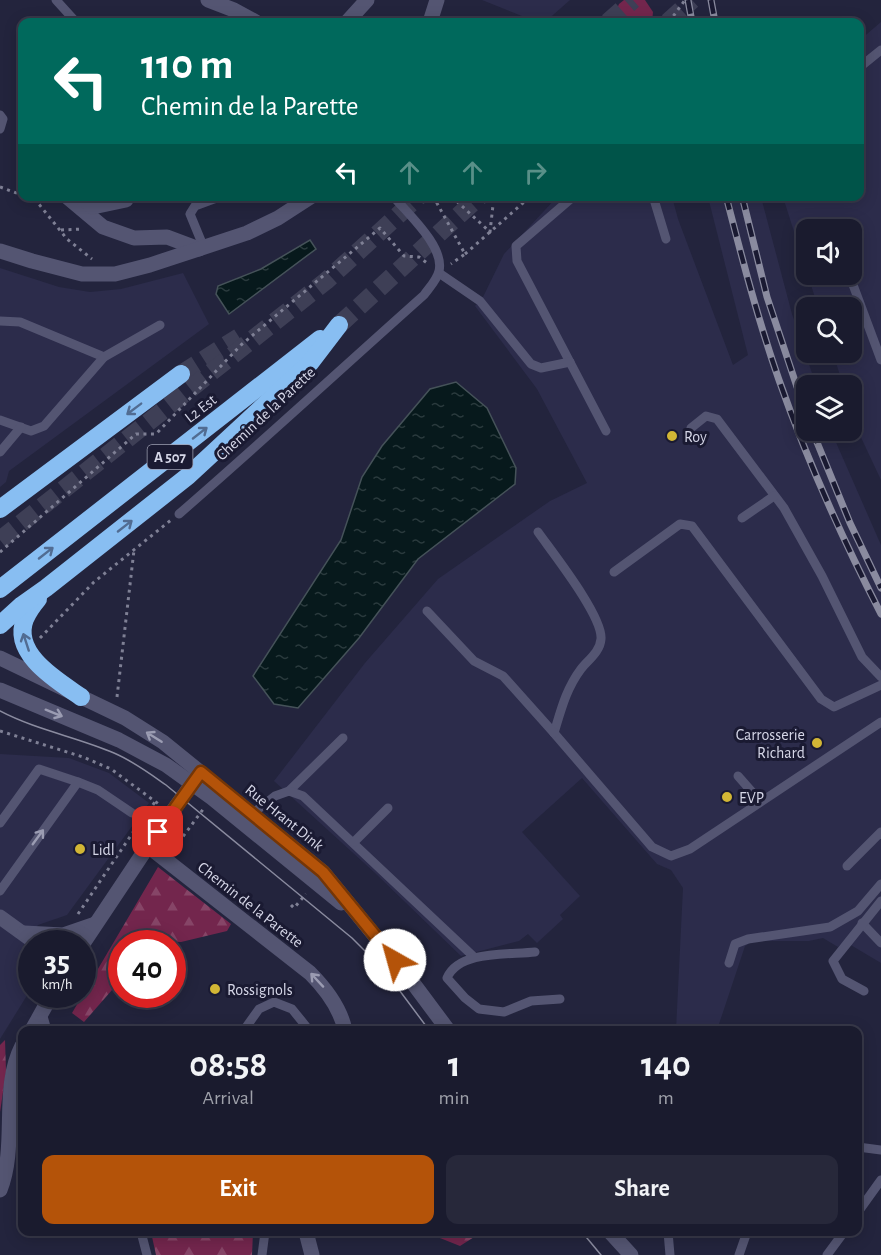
<!DOCTYPE html>
<style>
:root{--surface:#1a1b2e;--page:#27283a;--text:#f1f3f6;--muted:#9fa1aa;--line:#38394a;--accent:#b45309}
body{margin:0;font-family:"Alegreya Sans",sans-serif;background:var(--page);color:var(--text);height:100vh;display:flex;flex-direction:column;font-size:22px;white-space:nowrap}
*{box-sizing:border-box;margin:0}
p{font-size:20px;color:var(--muted)}
.icon{flex:none;width:33px;height:33px;fill:none;stroke:currentColor;stroke-width:2;stroke-linecap:round;stroke-linejoin:round}
.map{position:relative;flex:1;overflow:hidden}
.panel{position:absolute;left:18px;top:1026px;width:844px;height:210px;display:flex;flex-direction:column;background:var(--surface);border-radius:12px;box-shadow:0 3px 15px #0003,0 0 0 2px var(--line)}
.panel>*{flex:none}
.hud{position:absolute;left:18px;top:18px;width:846px;height:183px;border-radius:12px;box-shadow:0 3px 15px #0003,0 0 0 2px var(--line);background:#00695c;color:#fff;overflow:hidden}
.fabs{position:absolute;left:796px;top:219px;display:grid;gap:12px}
.fabs a{display:grid;place-items:center;width:66px;height:66px;border-radius:12px;background:var(--surface);box-shadow:0 3px 15px #0003,0 0 0 2px var(--line);font-size:30px}
.speed{position:absolute;left:18px;top:930px;display:flex;gap:12px;font-size:30px;font-weight:700;text-align:center}
.speed>*{display:grid;place-content:center;width:78px;height:78px;border-radius:50%;background:var(--surface);box-shadow:0 3px 15px #0003,0 0 0 2px var(--line);line-height:1}
.speed small{font-size:15px;font-weight:400}
.speed .limit{border:9px solid #d22;background:#fff;color:#111}
.pin{position:absolute;display:grid;place-items:center;width:51px;height:51px;color:#fff;margin:-26px;border-radius:12px;box-shadow:0 3px 9px #0006}
.me{position:absolute;width:66px;margin:-33px;rotate:322deg;stroke-linejoin:round;filter:drop-shadow(0 0 4px #0008)}
.turn{display:flex;align-items:center;gap:21px;height:126px;padding:0 24px;font-size:27px}
.turn .icon{width:78px;height:78px;stroke-width:2.5}
.turn b{display:block;font-size:42px;line-height:51px}
.lanes{display:flex;align-items:center;height:57px;padding:0 24px;background:#0003;justify-content:center;gap:30px;direction:ltr}
.lanes .off{opacity:.35}
.eta{display:flex;justify-content:space-evenly;align-items:center;height:102px;text-align:center}
.eta b{font-size:36px;font-weight:600;line-height:42px}
.cta{display:flex;gap:12px;margin-top:auto;padding:12px 24px}
.cta a{flex:1;height:69px;border-radius:12px;background:var(--accent);color:#fff;font-size:24px;font-weight:600;line-height:69px;text-align:center}
.cta a+a{background:var(--page);color:var(--text)}
.map>svg:first-child{display:block}
.built{fill:#2c2c4b;fill-rule:evenodd}
.grass{fill:#73264d}
.forest{fill:url(#forest-firs)}
.water{fill:url(#water-ripples);stroke:#455259;stroke-width:1.5}
.lines{fill:none;stroke-linecap:round;stroke-linejoin:round}
.highway-tunnel{stroke:#3e3f56;stroke-width:18;stroke-dasharray:18 9;stroke-linecap:butt}
.path{stroke:#7f8095;stroke-width:3;stroke-dasharray:3 4.5;stroke-linecap:butt}
.lane{stroke:#545572;stroke-width:9}
.street{stroke:#545572;stroke-width:15}
.secondary{stroke:#545572;stroke-width:15}
.highway{stroke:#88bef2;stroke-width:18}
.tram{stroke:#8a8b9f;stroke-width:1.5}
.rail-casing{stroke:#8a8b9f;stroke-width:7}
.rail{stroke:#1a1a32;stroke-width:4.5;stroke-dasharray:14;stroke-linecap:butt}
.oneway{stroke:#516c92}
.oneway2{stroke:#9b9cb2}
.route-casing{stroke:#753606;stroke-width:15}
.route{stroke:#b45309;stroke-width:10}
.poi-dot{fill:#d2b635;stroke:#1a1a32;stroke-width:2}
.labels{text-anchor:middle;stroke-width:6;stroke-linejoin:round;paint-order:stroke}
.shield{fill:#1a1a32;stroke:#9d9eb1;stroke-width:1.5}
.shield-label{font-size:15px;font-weight:bold;fill:#d5d6e7}
.street-label{font-size:16px;fill:#d5d6e7;stroke:#1a1a32}
.poi-label{font-size:16px;fill:#d5d6e7;stroke:#1a1a32;text-anchor:start}
</style>
<div class="map">
<svg width="881" height="1255" viewBox="0 0 881 1255">
<defs>
<pattern id="forest-firs" width="22" height="20" patternUnits="userSpaceOnUse" patternTransform="scale(1.5)"><rect width="22" height="20" fill="#73264d"/><path d="M5 1l3.5 6h-7zM16 11l3.5 6h-7z" fill="#864567"/></pattern>
<pattern id="water-ripples" width="26" height="14" patternUnits="userSpaceOnUse" patternTransform="scale(1.5)"><rect width="26" height="14" fill="#07191c"/><path d="M2 4q2-2 4 0t4 0M15 11q2-2 4 0t4 0" fill="none" stroke="#2a3a3d"/></pattern>
</defs>
<rect width="100%" height="100%" fill="#23243d"/>
<g class="built">
<path d="M482 0H570L545 22H537Z"/>
<path d="M881 22V480L858 431 852 412V386L843 385 833 353 852 352V308L818 307 783 197 860 196V40ZM807 230H852V274H807Z"/>
<path d="M557 197H672L678 219 733 365 748 355 708 197H761L792 314 816 385 807 386V430L831 431 881 545V963L844 941 838 947 823 938 809 941H754L745 946 717 1030H676L683 888 671 870 657 864 582 778 522 832 580 896 560 915 563 919 537 943 528 934 519 941 461 956 374 872 274 781 365 663 438 579 550 501 587 483 537 389 475 306 483 297 504 254Z"/>
<path d="M0 268 59 287 90 292 121 289 183 273 209 324 9 471 6 482 0 487Z"/>
<path d="M0 754 69 758 109 773 149 803 67 915 38 925 23 946 31 952V989L0 1039Z"/>
</g>
<path class="grass" d="M624 0H645L653 12 652 22H617L615 13 619 4Z"/>
<g class="forest">
<path d="M158 867 231 924 227 931 181 942 151 941V943L122 944 121 991 112 990 84 1022 72 1013Z"/>
<path d="M5 1040 6 1072 0 1112V1045Z"/>
<path d="M151 1232H253L252 1255H156Z"/>
<path d="M425 1232H482L460 1246Z"/>
</g>
<g class="water">
<path d="M310 240 316 249 229 314 216 294 218 286 261 269Z"/>
<path d="M456 382 487 408 516 468 515 484 418 559 359 638 298 708 274 704 253 676 341 540 362 477 382 446 430 389Z"/>
</g>
<g class="lines">
<g class="highway-tunnel">
<path d="M608 22 633 0"/>
<path d="M668 22 692 0"/>
<path d="M339 325 480 196"/>
<path d="M181 374 239 337"/>
<path d="M0 540 326 281 419 196"/>
</g>
<g class="path">
<path d="M669 22 685 0"/>
<path d="M0 187 22 195"/>
<path d="M27 196 38 203 67 239 92 259"/>
<path d="M433 196 465 254 451 264"/>
<path d="M451 196 490 232 494 196"/>
<path d="M61 230 83 229"/>
<path d="M465 254 531 196"/>
<path d="M0 552 136 434H156L241 345 380 228 404 256 419 257 427 263"/>
<path d="M40 638 94 582 171 520"/>
<path d="M117 697 134 550"/>
<path d="M0 731 83 757 111 769 160 805"/>
<path d="M144 817 155 802"/>
<path d="M179 850V842L204 808"/>
<path d="M291 905 294 908 306 894"/>
<path d="M78 914 140 822"/>
</g>
<g class="lane">
<path d="M56 0 76 22"/>
<path d="M860 67 881 50"/>
<path d="M0 115 3 119 0 129"/>
<path d="M574 196 516 246 517 261 606 431"/>
<path d="M653 196 666 239"/>
<path d="M204 248 190 214 195 206 222 196"/>
<path d="M439 273 480 301 531 364 541 368 570 362"/>
<path d="M849 274 881 360"/>
<path d="M0 321 20 322 104 357"/>
<path d="M0 420 31 431 44 426 104 357 160 325"/>
<path d="M691 428 706 416 717 419 784 508 822 576 862 657 881 677"/>
<path d="M0 452 21 427"/>
<path d="M179 514C262 442 342 368 424 295 429 288 437 280 439 271 445 247 408 214 393 196"/>
<path d="M742 518 774 496"/>
<path d="M538 532C552 552 603 616 601 639 600 652 588 660 581 669 566 689 561 710 554 733L652 847 671 856 690 849 881 722"/>
<path d="M614 572 680 524 692 526 821 699 834 707 881 685"/>
<path d="M427 611 474 661 503 676 554 733"/>
<path d="M738 776 760 801"/>
<path d="M78 782 98 790 132 813"/>
<path d="M289 791 343 738"/>
<path d="M252 814 275 796 289 791 303 796 474 957"/>
<path d="M0 823 39 769 78 782 0 891"/>
<path d="M354 842 388 808"/>
<path d="M847 866 881 832"/>
<path d="M862 923 881 943"/>
<path d="M535 952C509 955 459 950 447 978L465 998 479 1009 504 1012 531 1001 560 999"/>
<path d="M729 963 735 944 748 939 830 927 858 911 881 884"/>
<path d="M864 991 842 979 833 961 881 901"/>
<path d="M42 1013 47 1030"/>
<path d="M244 1030 259 1009 274 1002 292 1009 309 1030"/>
<path d="M858 1147 881 1150"/>
<path d="M858 1212 881 1180"/>
<path d="M141 1232 147 1255"/>
<path d="M668 1232 670 1255"/>
<path d="M262 1255 265 1232"/>
<path d="M739 1255 747 1232"/>
<path d="M827 1255 844 1232"/>
</g>
<g class="street">
<path d="M208 0 234 10 256 22"/>
<path d="M347 22 367 0"/>
<path d="M430 22 437 0"/>
<path d="M66 196 103 227 134 238 167 237 199 249"/>
<path d="M79 196 93 207 126 200"/>
<path d="M0 251 32 261 82 274H115L150 265 247 233 278 218 312 196"/>
<path d="M148 846 310 973C326 989 340 1007 345 1030"/>
<path d="M0 917 29 938"/>
<path d="M24 933 63 935 95 924"/>
<path d="M82 945 148 846 199 774"/>
<path d="M32 1030 52 994"/>
<path d="M0 1190C18 1144 0 1089 22 1046"/>
<path d="M306 1232 312 1255"/>
</g>
<g class="secondary">
<path d="M0 658 125 718 163 742 323 872 410 979 448 1030"/>
<path d="M0 690 119 740 166 765 212 798 341 903"/>
<path d="M610 1232 631 1255"/>
</g>
<g class="highway">
<path d="M0 509 181 374"/>
<path d="M0 589 320 339"/>
<path d="M38 599C33 605 28 612 25 619 11 654 58 681 81 697"/>
<path d="M0 625 22 605 46 588 188 476 310 363 339 325"/>
</g>
<g class="tram">
<path d="M0 711C36 730 77 737 114 753 133 761 149 773 166 785L352 938 385 971 429 1030"/>
<path d="M582 1232 601 1255"/>
</g>
<g class="rail-casing">
<g id="rail">
<path d="M688 0 692 22"/>
<path d="M711 0 715 22"/>
<path d="M726 196C742 258 758 320 779 380 807 460 842 538 881 614"/>
<path d="M742 196 767 297 807 417"/>
<path d="M812 430 850 523 881 588"/>
</g>
</g>
<use href="#rail" class="rail"/>
</g>
<defs><path id="oneway-shaft" d="M-6 0H5M1.5-3L5.5 0L1.5 3" fill="none" stroke-width="1.6" stroke-linecap="round" stroke-linejoin="round" transform="scale(1.5)"/></defs>
<g class="oneway">
<use href="#oneway-shaft" transform="translate(134 409) rotate(143)"/>
<use href="#oneway-shaft" transform="translate(200 433) rotate(-38)"/>
<use href="#oneway-shaft" transform="translate(125 526) rotate(-38)"/>
<use href="#oneway-shaft" transform="translate(46 553) rotate(-38)"/>
<use href="#oneway-shaft" transform="translate(26 642) rotate(-108)"/>
</g>
<g class="oneway2">
<use href="#oneway-shaft" transform="translate(54 713) rotate(22)"/>
<use href="#oneway-shaft" transform="translate(154 737) rotate(-148)"/>
<use href="#oneway-shaft" transform="translate(38 837) rotate(-54)"/>
<use href="#oneway-shaft" transform="translate(317 980) rotate(-133)"/>
</g>
<g class="lines">
<g class="route-casing">
<path id="route" d="M158 832 201 772 323 872 395 960"/>
</g>
<use href="#route" class="route"/>
</g>
<g class="poi-dot">
<circle cx="672" cy="436" r="6"/>
<circle cx="817" cy="743" r="6"/>
<circle cx="727" cy="797" r="6"/>
<circle cx="80" cy="849" r="6"/>
<circle cx="215" cy="989" r="6"/>
</g>
<g class="labels">
<rect class="shield" x="147.5" y="445" width="45" height="24" rx="4.5"/>
<g class="shield-label">
<text x="170" y="462">A 507</text>
</g>
<g class="street-label">
<text transform="translate(200 408) rotate(-38)" y="6">L2 Est</text>
<text transform="translate(265 413) rotate(-43)" y="6">Chemin de la Parette</text>
<text transform="translate(285 817) rotate(39)" y="6">Rue Hrant Dink</text>
<text transform="translate(251 904) rotate(38)" y="6">Chemin de la Parette</text>
</g>
<g class="poi-label">
<text x="684" y="442">Roy</text>
<text x="805" y="740" text-anchor="end">Carrosserie<tspan x="805" dy="18">Richard</tspan></text>
<text x="739" y="803">EVP</text>
<text x="92" y="855">Lidl</text>
<text x="227" y="995">Rossignols</text>
</g>
</g>
</svg>
<div class="fabs">
<a><svg class="icon" aria-label="sound" viewBox="0 0 24 24"><path d="M4 9h4l5-4v14l-5-4H4zM17 9q2 3 0 6"/></svg></a>
<a><svg class="icon" aria-label="search" viewBox="0 0 24 24"><circle cx="10" cy="10" r="6"/><path d="M15 15l6 6"/></svg></a>
<a><svg class="icon" aria-label="layers" viewBox="0 0 24 24"><path d="M12 4l9 5-9 5-9-5zM3 14l9 5 9-5"/></svg></a>
</div>
<div class="speed"><div>35<small>km/h</small></div><div class="limit">40</div></div>
<div class="pin" style="left:158px;top:832px;background:#d93025"><svg class="icon" aria-label="arrive" viewBox="0 0 24 24"><path d="M6 21V4h12l-3 4 3 4H6"/></svg></div>
<svg class="me" style="left:395px;top:960px" viewBox="-20 -20 40 40"><circle r="19" fill="#fff"/><path d="M0-13L10 11 0 6-10 11z" fill="#b45309"/></svg>
<div class="hud">
<div class="turn"><svg class="icon" aria-label="left" viewBox="0 0 24 24"><path d="M17 20v-9H6M10 6l-5 5 5 5"/></svg><div><b>110 m</b>Chemin de la Parette</div></div>
<div class="lanes"><svg class="icon" aria-label="left" viewBox="0 0 24 24"><path d="M17 20v-9H6M10 6l-5 5 5 5"/></svg><svg class="icon off" aria-label="ahead" viewBox="0 0 24 24"><path d="M12 20V5M6 11l6-6 6 6"/></svg><svg class="icon off" aria-label="ahead" viewBox="0 0 24 24"><path d="M12 20V5M6 11l6-6 6 6"/></svg><svg class="icon off" aria-label="right" viewBox="0 0 24 24"><path d="M7 20v-9h11M14 6l5 5-5 5"/></svg></div>
</div>
<section class="panel">
<div class="eta">
<div><b>08:58</b><p>Arrival</p></div>
<div><b>1</b><p>min</p></div>
<div><b>140</b><p>m</p></div>
</div>
<div class="cta"><a>Exit</a><a>Share</a></div>
</section>
</div>
